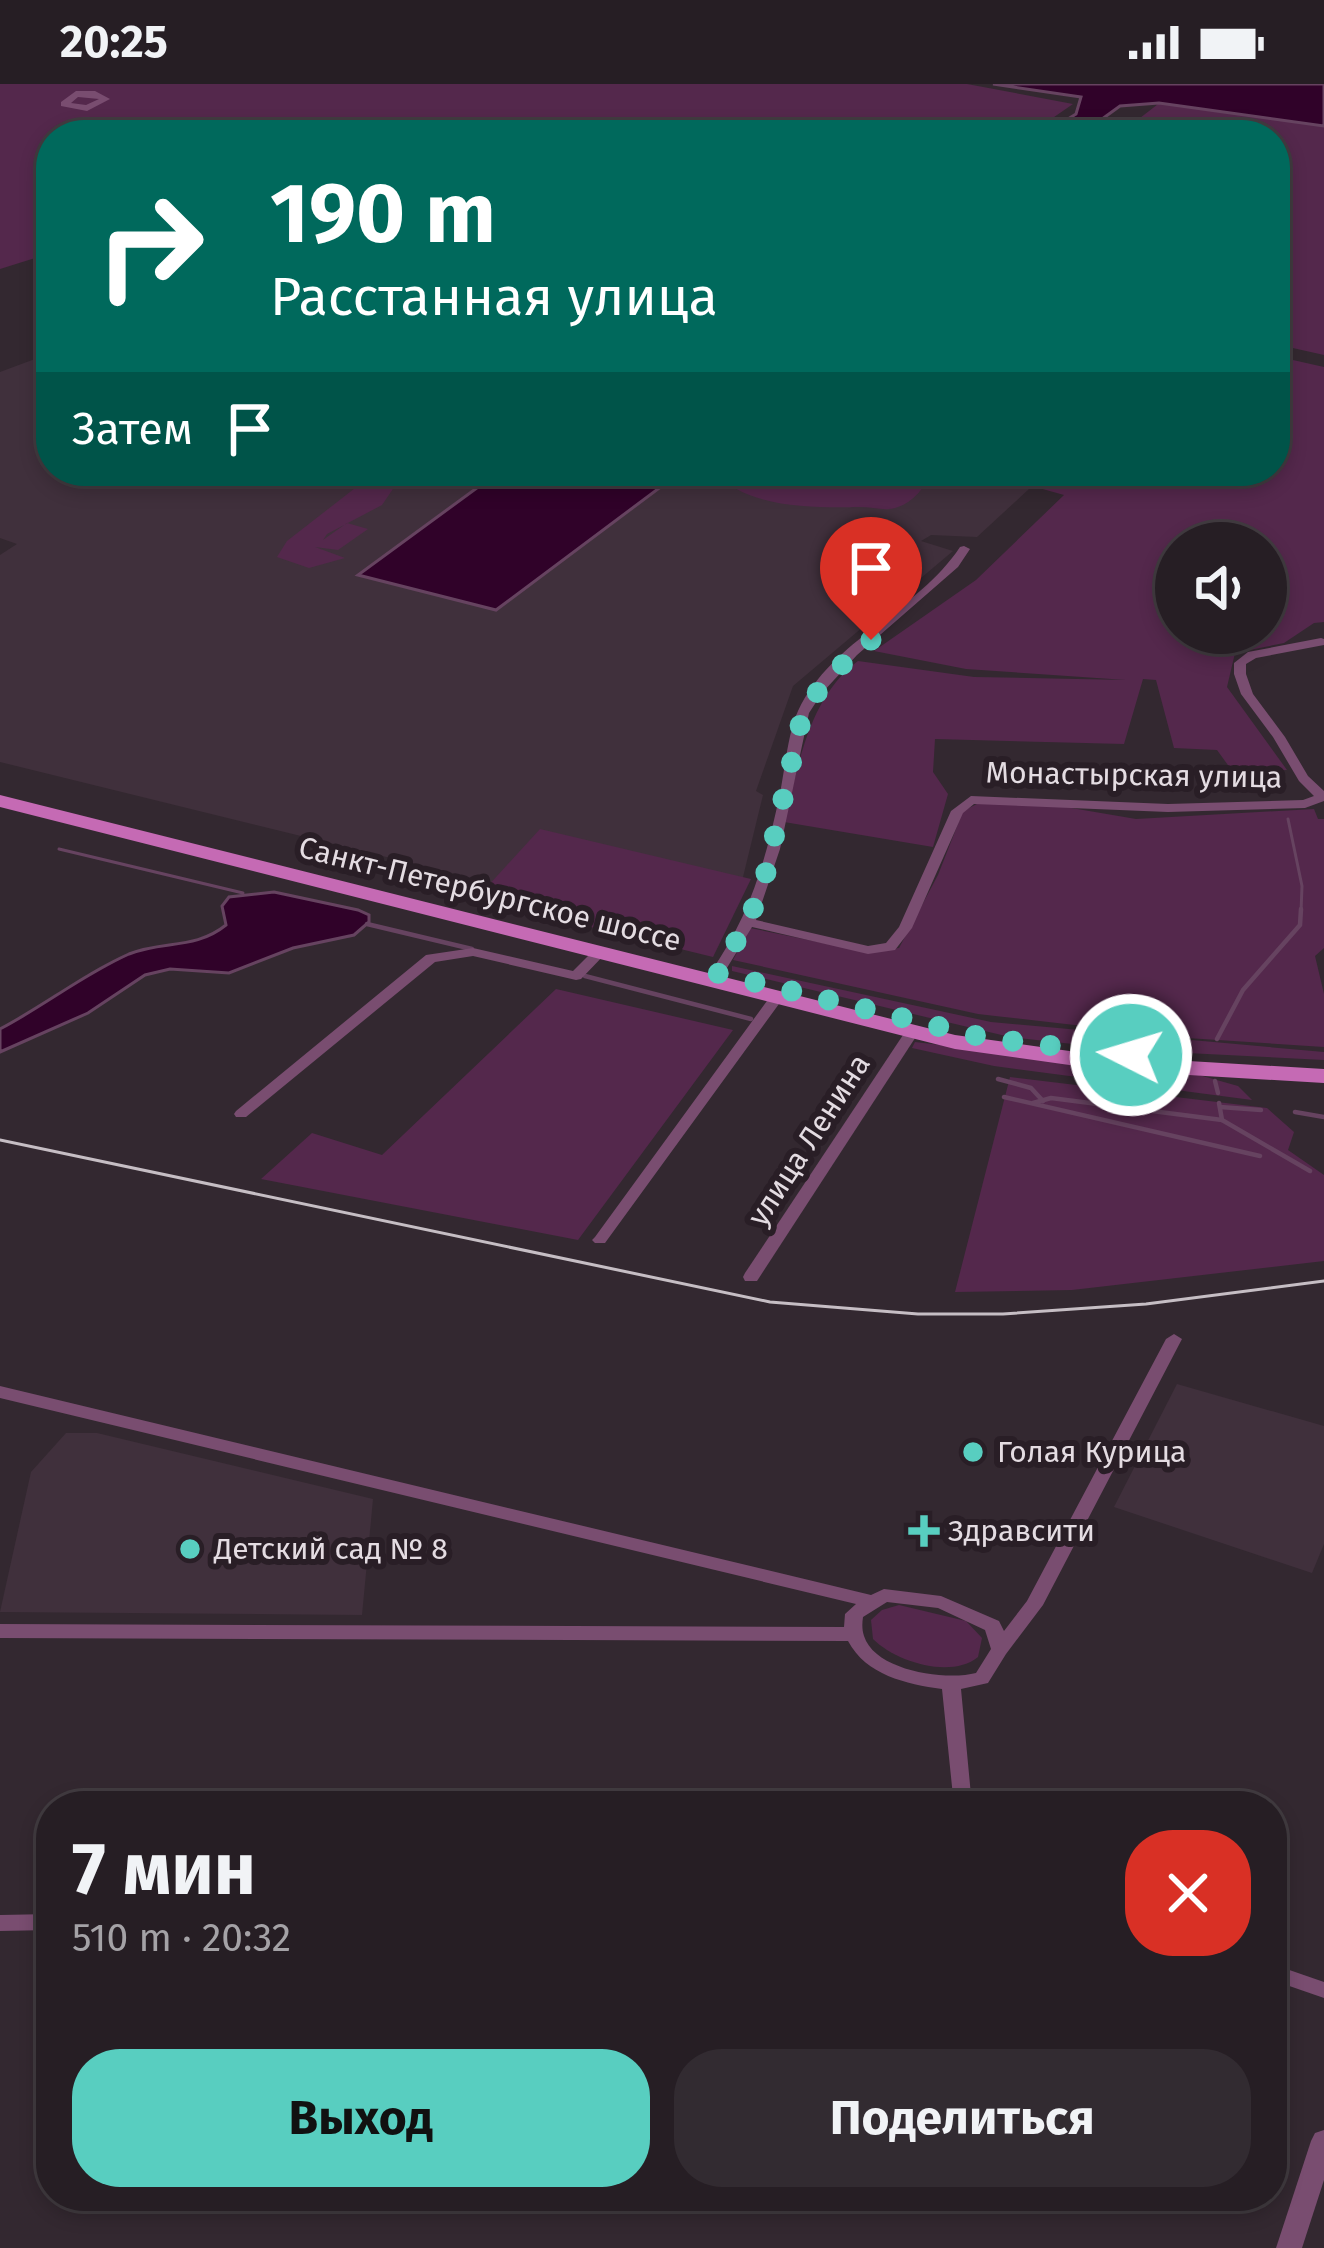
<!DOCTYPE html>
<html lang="ru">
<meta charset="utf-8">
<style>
:root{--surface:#261e24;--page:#322b31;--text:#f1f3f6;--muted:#a4a2a6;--line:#423c41;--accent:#58cec0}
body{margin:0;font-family:"Fira Sans",sans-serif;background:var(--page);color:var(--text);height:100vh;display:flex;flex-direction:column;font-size:45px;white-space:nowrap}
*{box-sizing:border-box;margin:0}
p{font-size:39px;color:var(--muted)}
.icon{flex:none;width:66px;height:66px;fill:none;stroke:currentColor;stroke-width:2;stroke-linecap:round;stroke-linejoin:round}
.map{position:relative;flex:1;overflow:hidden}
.panel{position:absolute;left:36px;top:1707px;width:1251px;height:420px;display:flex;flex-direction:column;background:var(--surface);border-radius:48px;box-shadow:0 6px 18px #0003,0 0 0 3px var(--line)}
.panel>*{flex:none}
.banner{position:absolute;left:36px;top:36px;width:1254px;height:366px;border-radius:48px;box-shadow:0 6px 18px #0003,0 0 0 3px var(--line);background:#00695c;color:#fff;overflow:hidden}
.fabs{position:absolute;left:1155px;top:438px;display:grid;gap:24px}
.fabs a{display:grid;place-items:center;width:132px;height:132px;border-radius:50%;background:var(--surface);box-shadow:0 6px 18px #0003,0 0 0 3px var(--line);font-size:60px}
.pin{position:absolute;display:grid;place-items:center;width:102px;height:102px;color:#fff;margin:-123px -51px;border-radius:50% 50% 50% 0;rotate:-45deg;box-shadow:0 0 12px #0007}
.pin .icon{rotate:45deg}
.me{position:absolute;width:132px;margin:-66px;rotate:275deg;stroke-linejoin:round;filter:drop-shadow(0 0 9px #0008)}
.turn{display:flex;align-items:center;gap:42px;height:252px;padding:0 36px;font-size:54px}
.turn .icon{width:156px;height:156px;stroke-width:2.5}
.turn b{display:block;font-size:84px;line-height:102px}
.then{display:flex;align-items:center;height:114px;padding:0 36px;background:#0003;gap:24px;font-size:45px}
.round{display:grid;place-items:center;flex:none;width:126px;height:126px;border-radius:48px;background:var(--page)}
.summary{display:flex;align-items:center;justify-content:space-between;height:204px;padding:0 36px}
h1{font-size:72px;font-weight:700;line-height:90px}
.primary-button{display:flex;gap:24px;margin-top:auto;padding:24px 36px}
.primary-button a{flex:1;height:138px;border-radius:48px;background:var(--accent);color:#111;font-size:48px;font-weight:700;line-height:138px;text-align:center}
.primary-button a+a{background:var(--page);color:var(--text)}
.status{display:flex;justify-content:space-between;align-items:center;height:84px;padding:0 60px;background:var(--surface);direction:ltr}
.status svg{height:33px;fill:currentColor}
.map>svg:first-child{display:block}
.built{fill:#40303c}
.green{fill:#54284c;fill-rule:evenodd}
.water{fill:#300229;stroke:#664360;stroke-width:3}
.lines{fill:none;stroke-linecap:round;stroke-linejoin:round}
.stream-far1{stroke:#664360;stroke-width:3}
.stream{stroke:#664360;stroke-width:4.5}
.minor{fill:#794d70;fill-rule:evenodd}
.tertiary{fill:#794d70;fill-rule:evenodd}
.primary{fill:#c56ab4;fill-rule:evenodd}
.tram{stroke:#c6bec4;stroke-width:3}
.route{stroke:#58cec0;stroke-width:21;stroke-dasharray:0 37.8}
.poi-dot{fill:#58cec0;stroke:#291e26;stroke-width:4.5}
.labels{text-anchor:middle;stroke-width:12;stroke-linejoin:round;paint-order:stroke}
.street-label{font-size:30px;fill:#e4dce2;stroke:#291e26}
.poi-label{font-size:30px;fill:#e4dce2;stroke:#291e26;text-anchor:start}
</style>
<div class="status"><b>20:25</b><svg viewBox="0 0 49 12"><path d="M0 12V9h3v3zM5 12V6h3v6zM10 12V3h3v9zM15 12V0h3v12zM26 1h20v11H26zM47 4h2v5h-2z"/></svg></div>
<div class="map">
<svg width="1324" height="2164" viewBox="0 0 1324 2164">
<rect width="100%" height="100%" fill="#332830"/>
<g class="built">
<path d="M51 269V387H957L1029 405 977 453 931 451 921 457 953 467 793 602 756 707 763 711 743 793 716 854 0 678V471L17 460 0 454V288Z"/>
<path d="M1177 1300 1324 1342V1460L1312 1489 1114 1423Z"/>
<path d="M66 1349H97L373 1415 362 1531 0 1528 31 1388Z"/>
</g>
<g class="green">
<path d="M0 0H967L1073 20 1028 51H51V169L0 185Z"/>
<path d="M1184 0H1324V271L1275 260V51H1118Z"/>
<path d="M1275 272 1324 283V538L1314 539 1284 559 1235 569 1227 603 1287 686 1233 688 1217 666 1174 664 1156 596 1143 595 1124 660 935 655 933 688 948 710 933 763 784 738C799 681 808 614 858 577L974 593 1126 596 966 585 874 567 976 496 1064 411 979 387H1275ZM1176 459H1266V549H1176Z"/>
<path d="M377 387H443L397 399 382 421 327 450 323 456 347 439 368 445 338 466 315 463 345 474 309 484 277 473 287 457Z"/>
<path d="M716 387H920L931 390C924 404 913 418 898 423 886 428 873 423 860 423 819 424 743 425 716 387Z"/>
<path d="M981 718 1048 720 1136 735 1314 725 1318 735H1324V864L1315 872 1324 910V963L1187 954 978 930 733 876 750 844 867 868 899 864 938 791 963 727Z"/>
<path d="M540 745 751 795 713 873 476 815Z"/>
<path d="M732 882 991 938 1324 968V976L1127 966 1010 953 732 887Z"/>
<path d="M556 905 733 946 578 1156 261 1095 312 1049 382 1071Z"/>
<path d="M915 958 1199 991 1238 1002 1252 1016 994 982 912 964Z"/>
<path d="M1010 993 1267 1024 1294 1048 1288 1066 1324 1091V1177L1072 1206 955 1208Z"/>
<path d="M899 1521 966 1537 982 1554 978 1573C951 1595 896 1578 873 1555L871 1536 882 1526Z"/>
</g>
<g class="water">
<path d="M993 0H1324V42L1159 19 1120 22 1080 51H1042L1076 30 1081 13Z"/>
<path d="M500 387H682L496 526 358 491Z"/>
<path d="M274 808 358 826 369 831V838L354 851 293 864 229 889 170 885 145 891 88 929 0 968V945C44 922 84 890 129 870 163 856 195 866 226 841L222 822 229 813Z"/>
</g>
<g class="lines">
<g class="stream-far1">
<path d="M1288 735 1302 802 1301 828"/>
<path d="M59 765 243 809"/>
</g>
<g class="stream">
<path d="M367 840 472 865"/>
<path d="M585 892 751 935"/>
<path d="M1217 955 1243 906 1300 841 1301 825"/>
<path d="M998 995 1031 1004 1043 1017"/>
<path d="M1215 997 1218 1009"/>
<path d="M1004 1013 1260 1072"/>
<path d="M1033 1019 1051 1014 1222 1036"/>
<path d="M1219 1019 1222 1036 1310 1087"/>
<path d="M1220 1023 1261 1026"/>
<path d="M1295 1028 1324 1033"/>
</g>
<g class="minor">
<path d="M76 7H95L110 15 87 27 61 22V18ZM78 13 99 15 86 21 71 19Z"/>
<path d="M964 462 970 465 958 483 857 571 822 609 809 629 780 765 756 836 868 862 886 859 899 843 951 727 971 712 1168 720 1303 716 1314 712 1299 697 1273 653 1241 610 1234 590V579L1248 568 1321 554 1324 555V561L1256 574 1246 580V590L1253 610 1285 653 1308 692 1324 707V717L1305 724 1168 728 974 720 963 729 912 844 895 866 868 870 752 843 722 892H712L710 889C750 832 766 776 780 709 785 684 788 649 798 627 832 555 918 527 960 463Z"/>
<path d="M473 864 573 887 594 866H604L606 869 581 895 576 896 473 872 435 878 246 1033H236L234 1030 236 1027 426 871Z"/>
<path d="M777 909 784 913 605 1159H595L592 1156 595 1153 772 910Z"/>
<path d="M912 944 919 948 757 1197H745L743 1193 745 1189 905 948Z"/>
<path d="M1174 1250 1182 1255 1043 1521 1006 1570 988 1599 961 1605 972 1722H954L942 1605C906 1600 866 1591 848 1557L0 1554V1540L844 1543 845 1530 856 1520 0 1314V1302L871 1511 884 1505 941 1512 999 1537 1004 1547 1027 1517 1166 1255ZM887 1518 938 1524 985 1546 991 1565 976 1589C946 1597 875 1587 864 1552 862 1546 862 1540 863 1533Z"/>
<path d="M51 1830V1846L0 1847V1831Z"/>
<path d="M1272 1880 1324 1898V1914L1272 1896Z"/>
</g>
<path class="tertiary" d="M1324 2046V2096L1302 2164H1276L1311 2057 1315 2049Z"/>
<path class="primary" d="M0 711 955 951 1105 972 1324 985V999L1105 986 955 965 0 723Z"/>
<path class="tram" d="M0 1056 770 1218 918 1230H1003L1146 1220 1324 1197"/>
</g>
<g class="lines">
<path class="route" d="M871 556 828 593 803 629 764 797 748 838 717 889 986 954 1131 971"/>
</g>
<g class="poi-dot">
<circle cx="973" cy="1368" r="12"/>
<path d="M918 1429h12v12h12v12h-12v12h-12v-12h-12v-12h12z"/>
<circle cx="190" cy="1465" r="12"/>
</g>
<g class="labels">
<g class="street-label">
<text transform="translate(1134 691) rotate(1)" y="10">Монастырская улица</text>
<text transform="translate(490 810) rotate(14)" y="10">Санкт-Петербургское шоссе</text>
<text transform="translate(809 1056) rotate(-57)" y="10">улица Ленина</text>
</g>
<g class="poi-label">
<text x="997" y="1378">Голая Курица</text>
<text x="948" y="1457">Здравсити</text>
<text x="214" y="1475">Детский сад № 8</text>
</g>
</g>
</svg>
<div class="fabs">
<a><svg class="icon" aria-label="sound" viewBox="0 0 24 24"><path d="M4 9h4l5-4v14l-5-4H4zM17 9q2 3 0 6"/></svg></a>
</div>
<div class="pin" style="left:871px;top:556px;background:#d93025"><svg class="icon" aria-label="arrive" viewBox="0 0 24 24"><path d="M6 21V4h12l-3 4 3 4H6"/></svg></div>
<svg class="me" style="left:1131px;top:971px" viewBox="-20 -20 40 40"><circle r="17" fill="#58cec0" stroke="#fff" stroke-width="3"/><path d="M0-11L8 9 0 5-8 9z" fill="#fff"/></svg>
<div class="banner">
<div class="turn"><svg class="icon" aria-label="right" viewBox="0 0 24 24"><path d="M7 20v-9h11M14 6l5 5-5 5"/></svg><div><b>190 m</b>Расстанная улица</div></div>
<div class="then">Затем<svg class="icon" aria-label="arrive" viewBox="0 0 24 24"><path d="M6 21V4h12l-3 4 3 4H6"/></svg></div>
</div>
<section class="panel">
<div class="summary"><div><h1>7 мин</h1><p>510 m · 20:32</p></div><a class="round" style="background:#d93025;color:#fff"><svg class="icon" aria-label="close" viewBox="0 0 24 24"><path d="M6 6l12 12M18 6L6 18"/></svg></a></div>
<div class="primary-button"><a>Выход</a><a>Поделиться</a></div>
</section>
</div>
